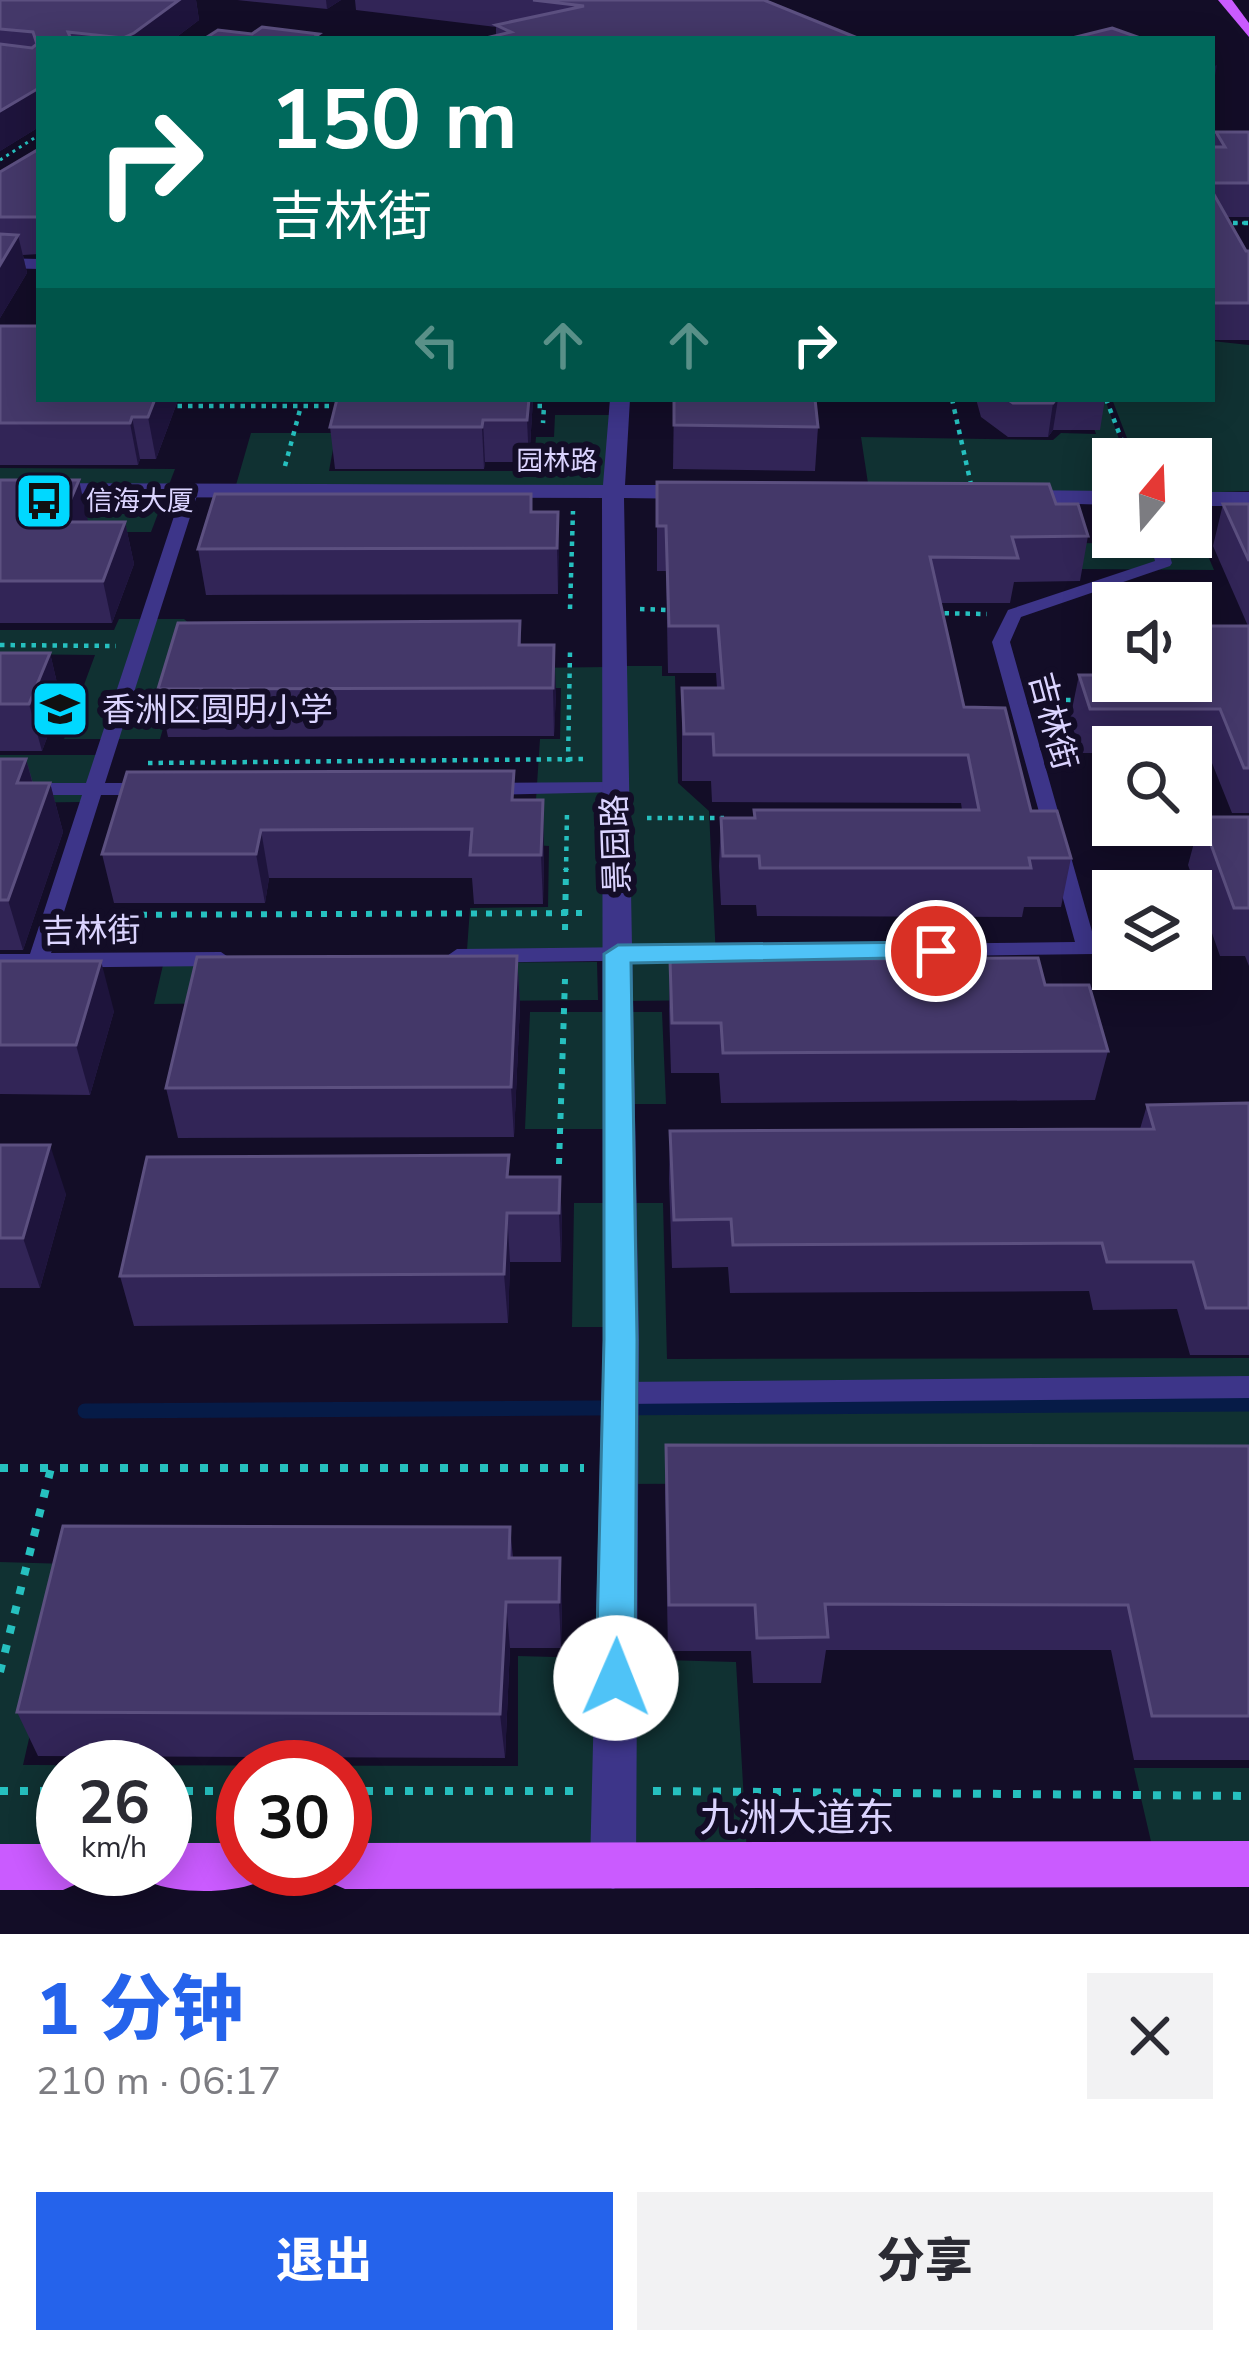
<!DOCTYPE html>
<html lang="zh">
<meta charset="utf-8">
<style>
:root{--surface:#fff;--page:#f2f2f3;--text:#2b2b33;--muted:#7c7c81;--accent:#2563eb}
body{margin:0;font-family:"Nunito Sans","Noto Sans SC",sans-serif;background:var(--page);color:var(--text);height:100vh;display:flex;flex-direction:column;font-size:45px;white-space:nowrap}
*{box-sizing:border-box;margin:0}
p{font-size:39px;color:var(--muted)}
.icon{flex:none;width:66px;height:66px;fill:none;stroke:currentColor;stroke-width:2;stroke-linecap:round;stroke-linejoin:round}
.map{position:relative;height:1934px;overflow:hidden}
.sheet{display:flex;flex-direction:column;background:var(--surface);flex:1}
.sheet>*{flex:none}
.top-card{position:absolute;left:36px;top:36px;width:1179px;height:366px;border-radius:0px;box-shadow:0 6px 30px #0003;background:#00695c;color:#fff;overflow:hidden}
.needle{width:78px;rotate:19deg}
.controls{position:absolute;left:1092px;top:438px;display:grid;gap:24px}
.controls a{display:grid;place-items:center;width:120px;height:120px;border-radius:0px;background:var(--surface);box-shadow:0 6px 30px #0003;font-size:60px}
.speed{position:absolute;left:36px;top:1740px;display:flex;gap:24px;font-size:60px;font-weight:700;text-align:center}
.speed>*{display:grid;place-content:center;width:156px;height:156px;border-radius:50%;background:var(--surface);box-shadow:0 6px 30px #0003;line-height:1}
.speed small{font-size:30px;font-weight:400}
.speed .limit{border:18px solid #d22;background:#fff;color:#111}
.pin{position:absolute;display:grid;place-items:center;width:102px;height:102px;color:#fff;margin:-51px;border:6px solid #fff;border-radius:50%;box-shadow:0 3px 12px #0007}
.me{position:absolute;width:132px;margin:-66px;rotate:1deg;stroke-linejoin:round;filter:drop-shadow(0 0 9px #0008)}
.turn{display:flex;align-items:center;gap:42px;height:252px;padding:0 36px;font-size:54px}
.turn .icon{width:156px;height:156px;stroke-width:2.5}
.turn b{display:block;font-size:84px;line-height:102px}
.lanes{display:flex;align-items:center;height:114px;padding:0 36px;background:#0003;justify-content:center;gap:60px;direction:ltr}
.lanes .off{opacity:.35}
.round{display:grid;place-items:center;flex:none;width:126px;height:126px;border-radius:0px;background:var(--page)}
.overview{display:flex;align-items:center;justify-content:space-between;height:204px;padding:0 36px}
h1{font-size:72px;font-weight:800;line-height:90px;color:var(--accent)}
.primary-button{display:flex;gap:24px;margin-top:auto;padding:24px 36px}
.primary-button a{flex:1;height:138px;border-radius:0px;background:var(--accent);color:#fff;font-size:48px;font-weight:800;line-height:138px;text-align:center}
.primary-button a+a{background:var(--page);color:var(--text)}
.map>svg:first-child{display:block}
.green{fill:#103132}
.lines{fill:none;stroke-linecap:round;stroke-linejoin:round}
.stream{stroke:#061b47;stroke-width:15}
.path-far3{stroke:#26c0bf;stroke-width:3;stroke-dasharray:3 4.5;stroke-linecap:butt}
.path-far2{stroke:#26c0bf;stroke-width:4.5;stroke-dasharray:4.5 6;stroke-linecap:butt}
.path-far1{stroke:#26c0bf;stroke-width:6;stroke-dasharray:6 9;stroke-linecap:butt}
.path{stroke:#26c0bf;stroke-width:8;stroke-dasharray:8 12;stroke-linecap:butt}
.service{fill:#3d3589;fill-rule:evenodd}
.minor{fill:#3d3589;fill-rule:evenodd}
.secondary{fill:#766bff;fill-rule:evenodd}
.primary{fill:#ca5bff;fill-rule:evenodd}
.wall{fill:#322557}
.shaded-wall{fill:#1e143c}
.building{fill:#443869;stroke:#5c5080;stroke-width:3}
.route{fill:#4fc3f7;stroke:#337fa1;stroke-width:3}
.labels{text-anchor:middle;stroke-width:12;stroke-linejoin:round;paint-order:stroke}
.far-street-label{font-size:27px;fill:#dbd4ff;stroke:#130d27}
.far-poi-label{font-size:27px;fill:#dbd4ff;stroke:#130d27;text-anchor:start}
.poi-label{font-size:33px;fill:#dbd4ff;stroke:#130d27;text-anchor:start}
.street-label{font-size:33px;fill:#dbd4ff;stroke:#130d27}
.near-street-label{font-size:39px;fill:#dbd4ff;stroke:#130d27}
</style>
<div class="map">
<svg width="1249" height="1934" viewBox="0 0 1249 1934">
<rect width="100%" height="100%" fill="#130d27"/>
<g class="green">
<path d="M1212 341 1249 345V491L1191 493V459H1135L1112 399H1212Z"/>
<path d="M1105 399 1126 459H1113V495L869 490 861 437 1053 440 1061 433 1096 434 1086 406Z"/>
<path d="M555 415H612L607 489 236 485 251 433H336L329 471H533L536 437H554Z"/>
<path d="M0 468 175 469 151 532H0Z"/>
<path d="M1073 543 1203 544 1214 570 1081 569Z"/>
<path d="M119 619H184L239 665H181L160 739H64L95 655 0 654V630H114Z"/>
<path d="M618 666H662V676H675L678 783 709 811 718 1000 625 1001Z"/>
<path d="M608 667 610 949 467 950 470 908 548 907 549 846 533 845 540 739H560L561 688H526L527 668Z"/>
<path d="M0 755H97L81 802 0 803Z"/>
<path d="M597 962 598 1000 154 1004 163 965Z"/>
<path d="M530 1012H662L666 1104H630V1129H525Z"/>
<path d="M574 1203H663L667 1359 1249 1358V1482L608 1484 606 1327H572Z"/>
<path d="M0 1562 69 1564 23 1765 518 1766V1656L736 1662 747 1854 345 1853V1767H243V1853H165V1767H63V1853H0Z"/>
<path d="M1134 1768H1249V1850H1153Z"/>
</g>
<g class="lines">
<path class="stream" d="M85 1411 1249 1404"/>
<g class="path-far3">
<path d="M0 160 39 135"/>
<path d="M1212 223H1249"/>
</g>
<g class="path-far2">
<path d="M1212 223H1249"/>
<path d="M952 399 972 489"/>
<path d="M1106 399 1129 459"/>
<path d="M167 406H340"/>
<path d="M527 406H544L543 423"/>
<path d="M285 466 301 406"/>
<path d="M570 609 573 511"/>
<path d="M640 609 669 610"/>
<path d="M934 613 987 614"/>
<path d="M0 645 116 646"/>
<path d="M1045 700H1080"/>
<path d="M568 762 570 652"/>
<path d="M148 763 584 759"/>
<path d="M647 818H724"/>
<path d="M566 872 567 811"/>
</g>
<g class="path-far1">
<path d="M81 915 589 913"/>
<path d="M565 930 566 869"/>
<path d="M559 1164 565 979"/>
</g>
<g class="path">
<path d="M0 1468H584"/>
<path d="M0 1672 51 1468"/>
<path d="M0 1791H63"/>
<path d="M165 1791H243"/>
<path d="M345 1791H573"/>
<path d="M653 1791 1249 1796"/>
</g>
<g class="service">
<path d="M191 484 199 489 105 783H149L158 789 149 795H101L51 953 221 952 231 959 221 966 0 968V954H30L82 795H0V783H86L183 489Z"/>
<path d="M1148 537H1164L1172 563 1170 566 1021 617 1010 642 1097 949 1094 954 457 963 447 956 457 949 1075 942 992 642 1008 610 1155 561Z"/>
<path d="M613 782 620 784 622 788 620 792 487 795 478 789 487 783Z"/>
<path d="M1249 1376V1398L620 1404 611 1401 607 1393 611 1385 620 1382Z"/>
</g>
<g class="minor">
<path d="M0 258 39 259V269L0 268Z"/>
<path d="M610 399H630L625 485H696L707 492 696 499 624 498 639 1340 636 1866 629 1882 613 1889 597 1882 590 1866 603 1340 602 498 0 497V483L603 485Z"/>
<path d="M1014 490 1113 491V505L1006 502 1003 497Z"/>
<rect x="1191" y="492" width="58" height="14"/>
</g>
<rect class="secondary" x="1212" y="138" width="37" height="10"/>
<g class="primary">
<path d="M1218 0H1232L1249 23V37Z"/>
<path d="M1249 1841V1887L345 1889 329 1882 324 1869H345V1843Z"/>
<path d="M165 1843H243V1869H264L259 1882C230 1894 178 1894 149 1882L144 1869H165Z"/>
<path d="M0 1844H63V1869H85L79 1883 63 1890H0Z"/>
</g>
</g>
<g class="wall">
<path d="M0 0H196L199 20 174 39H39V127L0 151Z"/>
<path d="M237 0H341L327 9Z"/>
<path d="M355 0H764L860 39H490V37L496 36V27L356 10Z"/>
<path d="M1216 132H1249V217H1227L1246 251H1249V340H1212V147Z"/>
<path d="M39 149V254L23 255 27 273 0 318V172Z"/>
<path d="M0 326 39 399H533L529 462H485L484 469H335L330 427 337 399 178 400 156 459H140L138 465H0Z"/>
<path d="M674 399 818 427 815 471 673 469Z"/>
<path d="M976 399H1105L1100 430H1053L1048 437H1008L981 417Z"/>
<path d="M0 480 88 522H125L134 564 112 623H0Z"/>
<path d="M657 482 1056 504 1088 536 1080 581 1014 582 1010 603H940L964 707 1031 811 1071 858 1061 907H1024L1022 917 757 916 756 905H721L719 866 721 818H754V810H962L961 803 712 802 711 781H682V688H717L716 673H668L666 571H657Z"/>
<path d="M1223 504H1249V813H1232L1208 753H1191V747H1113V753H1081L1070 719 1079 675 1191 681 1196 626H1248L1213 546Z"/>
<path d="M558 512V594L206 595 198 549Z"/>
<path d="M520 621 521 645 556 692 554 736 168 737 158 689Z"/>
<path d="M0 653H50L61 700 42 751H0Z"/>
<path d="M0 759H26L33 783H50L63 832 23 950H0Z"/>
<path d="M127 772 515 800 544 849 543 904H474L472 878H269L265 903H114L102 854Z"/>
<path d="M1201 817H1249V966L1245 956H1220L1188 865Z"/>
<path d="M517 956 520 1005 514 1137 178 1138 166 1088Z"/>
<path d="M670 960 1045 985 1108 1051 1095 1100 721 1103 719 1073H671L669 1009Z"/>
<path d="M0 961 114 1011 90 1095 0 1094Z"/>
<path d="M1249 1103V1355H1190L1177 1309 1093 1310 1089 1291 730 1293 728 1267 672 1268 669 1179 670 1131 1140 1129 1147 1105Z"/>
<path d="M0 1145 66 1194 40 1288H0Z"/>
<path d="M510 1177H560L562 1226 561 1262H510L508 1323 134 1326 120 1276Z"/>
<path d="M666 1445 1249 1446V1760H1134L1111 1650H826L821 1683H753L751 1651H668L665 1493Z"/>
<path d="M510 1527 513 1558 562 1605 561 1648H510L505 1758 38 1756 17 1712Z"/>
</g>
<g class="shaded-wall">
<path d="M179 0H196L199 20 174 39H123Z"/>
<path d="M326 0H341L327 9Z"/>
<path d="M1217 65 1212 92V67Z"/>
<path d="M39 88V127L0 151V111Z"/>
<path d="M18 235 27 273 0 318V265Z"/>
<path d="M155 399 178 400 156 459 148 417Z"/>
<path d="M529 399H533L529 462 527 420Z"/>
<path d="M1056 399H1058L1053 430 1048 437 1053 403Z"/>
<path d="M132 417 140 459 138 465 130 423Z"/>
<path d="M483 420 485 462 484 469 482 427Z"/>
<path d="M79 480 88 521 61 522Z"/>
<path d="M558 512 559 557 558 594 557 548Z"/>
<path d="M125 522 134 564 112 623 103 581Z"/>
<path d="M554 645 556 692 554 736 553 688Z"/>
<path d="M50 653 61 700 42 751 29 704Z"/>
<path d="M26 759 39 807 17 783Z"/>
<path d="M50 783 63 832 23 950 8 900Z"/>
<path d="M543 800 544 849 543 904 541 855Z"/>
<path d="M261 830 269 878 265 903 256 854Z"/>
<path d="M517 956 520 1005 514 1137 511 1087Z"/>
<path d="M101 961 114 1011 90 1095 76 1045Z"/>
<path d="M50 1145 66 1194 40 1288 23 1238Z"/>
<path d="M560 1177 562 1226 561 1262 559 1213Z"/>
<path d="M507 1213 510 1262 508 1323 504 1274Z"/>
<path d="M560 1558 562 1605 561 1648 559 1602Z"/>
<path d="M506 1602 510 1648 505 1758 500 1714Z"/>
</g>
<g class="building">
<path d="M0 0H179L134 33 123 38 68 32 71 39H39V88L0 111V44L32 48 37 44 33 32 0 29Z"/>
<path d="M533 0H764L860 39H494L490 37 511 32 496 25 584 6Z"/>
<path d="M262 27 319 34 312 39H204L218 30 252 34Z"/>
<path d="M1112 28 1143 39H1068Z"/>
<path d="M1216 132H1249V183H1212V147H1225Z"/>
<path d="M39 149V217H0V172Z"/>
<path d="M1212 191 1246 251H1249V303H1212Z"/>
<path d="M0 234 18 235 0 265Z"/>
<path d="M0 326H39V399H155L148 417H132L130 423H0Z"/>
<path d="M337 399H529L527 420H483L482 427H330Z"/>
<path d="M674 399H815L818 427 674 425Z"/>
<path d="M1007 399H1056L1053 403H1013Z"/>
<path d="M0 480H79L61 522H125L103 581H0Z"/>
<path d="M657 482 1049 484 1056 504H1078L1088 536 1012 537 1018 558 930 557 964 707 1005 708 1031 811H1057L1071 858H1029L1031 868H760L759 856H723L721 818H755L754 810H979L968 755H714L713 734H684L682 688H723L718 626H669L666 526H657Z"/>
<path d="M215 494H531V512H558L557 548 198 549Z"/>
<path d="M1223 504H1249V561Z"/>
<path d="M1191 616 1196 626H1249V768H1244L1220 709H1090L1079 675H1113V681H1191Z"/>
<path d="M520 621 519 645H554L553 688 158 689 178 623Z"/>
<path d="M0 653H50L29 704H0Z"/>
<path d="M0 759H26L17 783H50L8 900H0Z"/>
<path d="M514 771 512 800H543L541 855H470L472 829 261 830 256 854H102L127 772Z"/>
<path d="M1201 817H1249V908H1234Z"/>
<path d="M517 956 511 1087 166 1088 197 957Z"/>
<path d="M1038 958 1045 985H1089L1108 1051 723 1053 721 1023H672L670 960Z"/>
<path d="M0 961H101L76 1045H0Z"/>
<path d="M1249 1103V1308H1206L1193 1262H1107L1102 1243 733 1245 731 1219 674 1220 670 1131 1154 1129 1147 1105Z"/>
<path d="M0 1145H50L23 1238H0Z"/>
<path d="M509 1155 507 1177H560L559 1213H507L504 1274 120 1276 147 1157Z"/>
<path d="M666 1445 1249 1446V1716H1152L1128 1605 825 1604 828 1637 757 1638 755 1605H669Z"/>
<path d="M63 1526 510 1527 509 1558H560L559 1602H506L500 1714 17 1712Z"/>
</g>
<path class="route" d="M936 942 950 951 946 957 631 963 637 1340 635 1678 629 1691 616 1697 602 1691 596 1678 604 1340V954L618 945Z"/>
<defs>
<g id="bus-square" transform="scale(3)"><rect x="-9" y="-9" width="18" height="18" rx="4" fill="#00d8ff" stroke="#130d27"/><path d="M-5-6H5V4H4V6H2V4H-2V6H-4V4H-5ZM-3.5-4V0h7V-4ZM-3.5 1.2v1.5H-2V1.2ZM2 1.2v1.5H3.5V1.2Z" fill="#111"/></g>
<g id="school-square" transform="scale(3)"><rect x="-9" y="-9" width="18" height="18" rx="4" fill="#00d8ff" stroke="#130d27"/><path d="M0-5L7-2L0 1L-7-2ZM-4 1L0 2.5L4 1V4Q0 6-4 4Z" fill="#111"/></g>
</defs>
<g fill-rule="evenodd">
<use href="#bus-square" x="44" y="501"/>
<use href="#school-square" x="60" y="709"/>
</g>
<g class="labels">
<g class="far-street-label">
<text x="557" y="470">园林路</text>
</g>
<g class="far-poi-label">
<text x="86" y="510">信海大厦</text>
</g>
<g class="poi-label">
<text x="102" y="721">香洲区圆明小学</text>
</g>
<g class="street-label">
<text transform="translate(1054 721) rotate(75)" y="12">吉林街</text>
<text transform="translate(615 844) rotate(-92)" y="12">景园路</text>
<text transform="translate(91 930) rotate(-1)" y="12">吉林街</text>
</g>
<g class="near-street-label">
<text x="797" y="1831">九洲大道东</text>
</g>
</g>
</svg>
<div class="controls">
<a><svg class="needle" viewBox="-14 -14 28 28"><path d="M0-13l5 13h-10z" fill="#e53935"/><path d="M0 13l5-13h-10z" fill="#7c7c81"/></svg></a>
<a><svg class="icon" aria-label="sound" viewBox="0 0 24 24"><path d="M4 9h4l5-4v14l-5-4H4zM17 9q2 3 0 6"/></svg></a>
<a><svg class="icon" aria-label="search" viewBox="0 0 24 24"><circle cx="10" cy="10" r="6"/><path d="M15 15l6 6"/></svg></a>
<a><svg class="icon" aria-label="layers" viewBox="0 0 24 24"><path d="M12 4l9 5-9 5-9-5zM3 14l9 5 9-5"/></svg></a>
</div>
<div class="speed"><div>26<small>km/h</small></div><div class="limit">30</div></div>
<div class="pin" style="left:936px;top:951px;background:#d93025"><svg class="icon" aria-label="arrive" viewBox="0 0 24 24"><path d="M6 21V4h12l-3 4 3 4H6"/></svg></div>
<svg class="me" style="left:616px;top:1678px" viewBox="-20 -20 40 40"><circle r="19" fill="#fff"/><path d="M0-13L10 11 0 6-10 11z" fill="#4fc3f7"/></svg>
<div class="top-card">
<div class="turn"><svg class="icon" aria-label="right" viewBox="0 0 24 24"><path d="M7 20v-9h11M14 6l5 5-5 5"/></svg><div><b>150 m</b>吉林街</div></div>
<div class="lanes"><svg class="icon off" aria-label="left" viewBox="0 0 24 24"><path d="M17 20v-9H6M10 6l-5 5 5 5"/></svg><svg class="icon off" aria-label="ahead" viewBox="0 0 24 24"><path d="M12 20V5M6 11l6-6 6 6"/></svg><svg class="icon off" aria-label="ahead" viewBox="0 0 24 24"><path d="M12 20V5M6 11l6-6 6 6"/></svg><svg class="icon" aria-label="right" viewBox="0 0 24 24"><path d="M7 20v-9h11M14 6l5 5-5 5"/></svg></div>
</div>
</div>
<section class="sheet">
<div class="overview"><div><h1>1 分钟</h1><p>210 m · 06:17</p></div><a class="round"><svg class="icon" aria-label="close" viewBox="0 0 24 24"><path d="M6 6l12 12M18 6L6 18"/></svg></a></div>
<div class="primary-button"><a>退出</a><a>分享</a></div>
</section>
